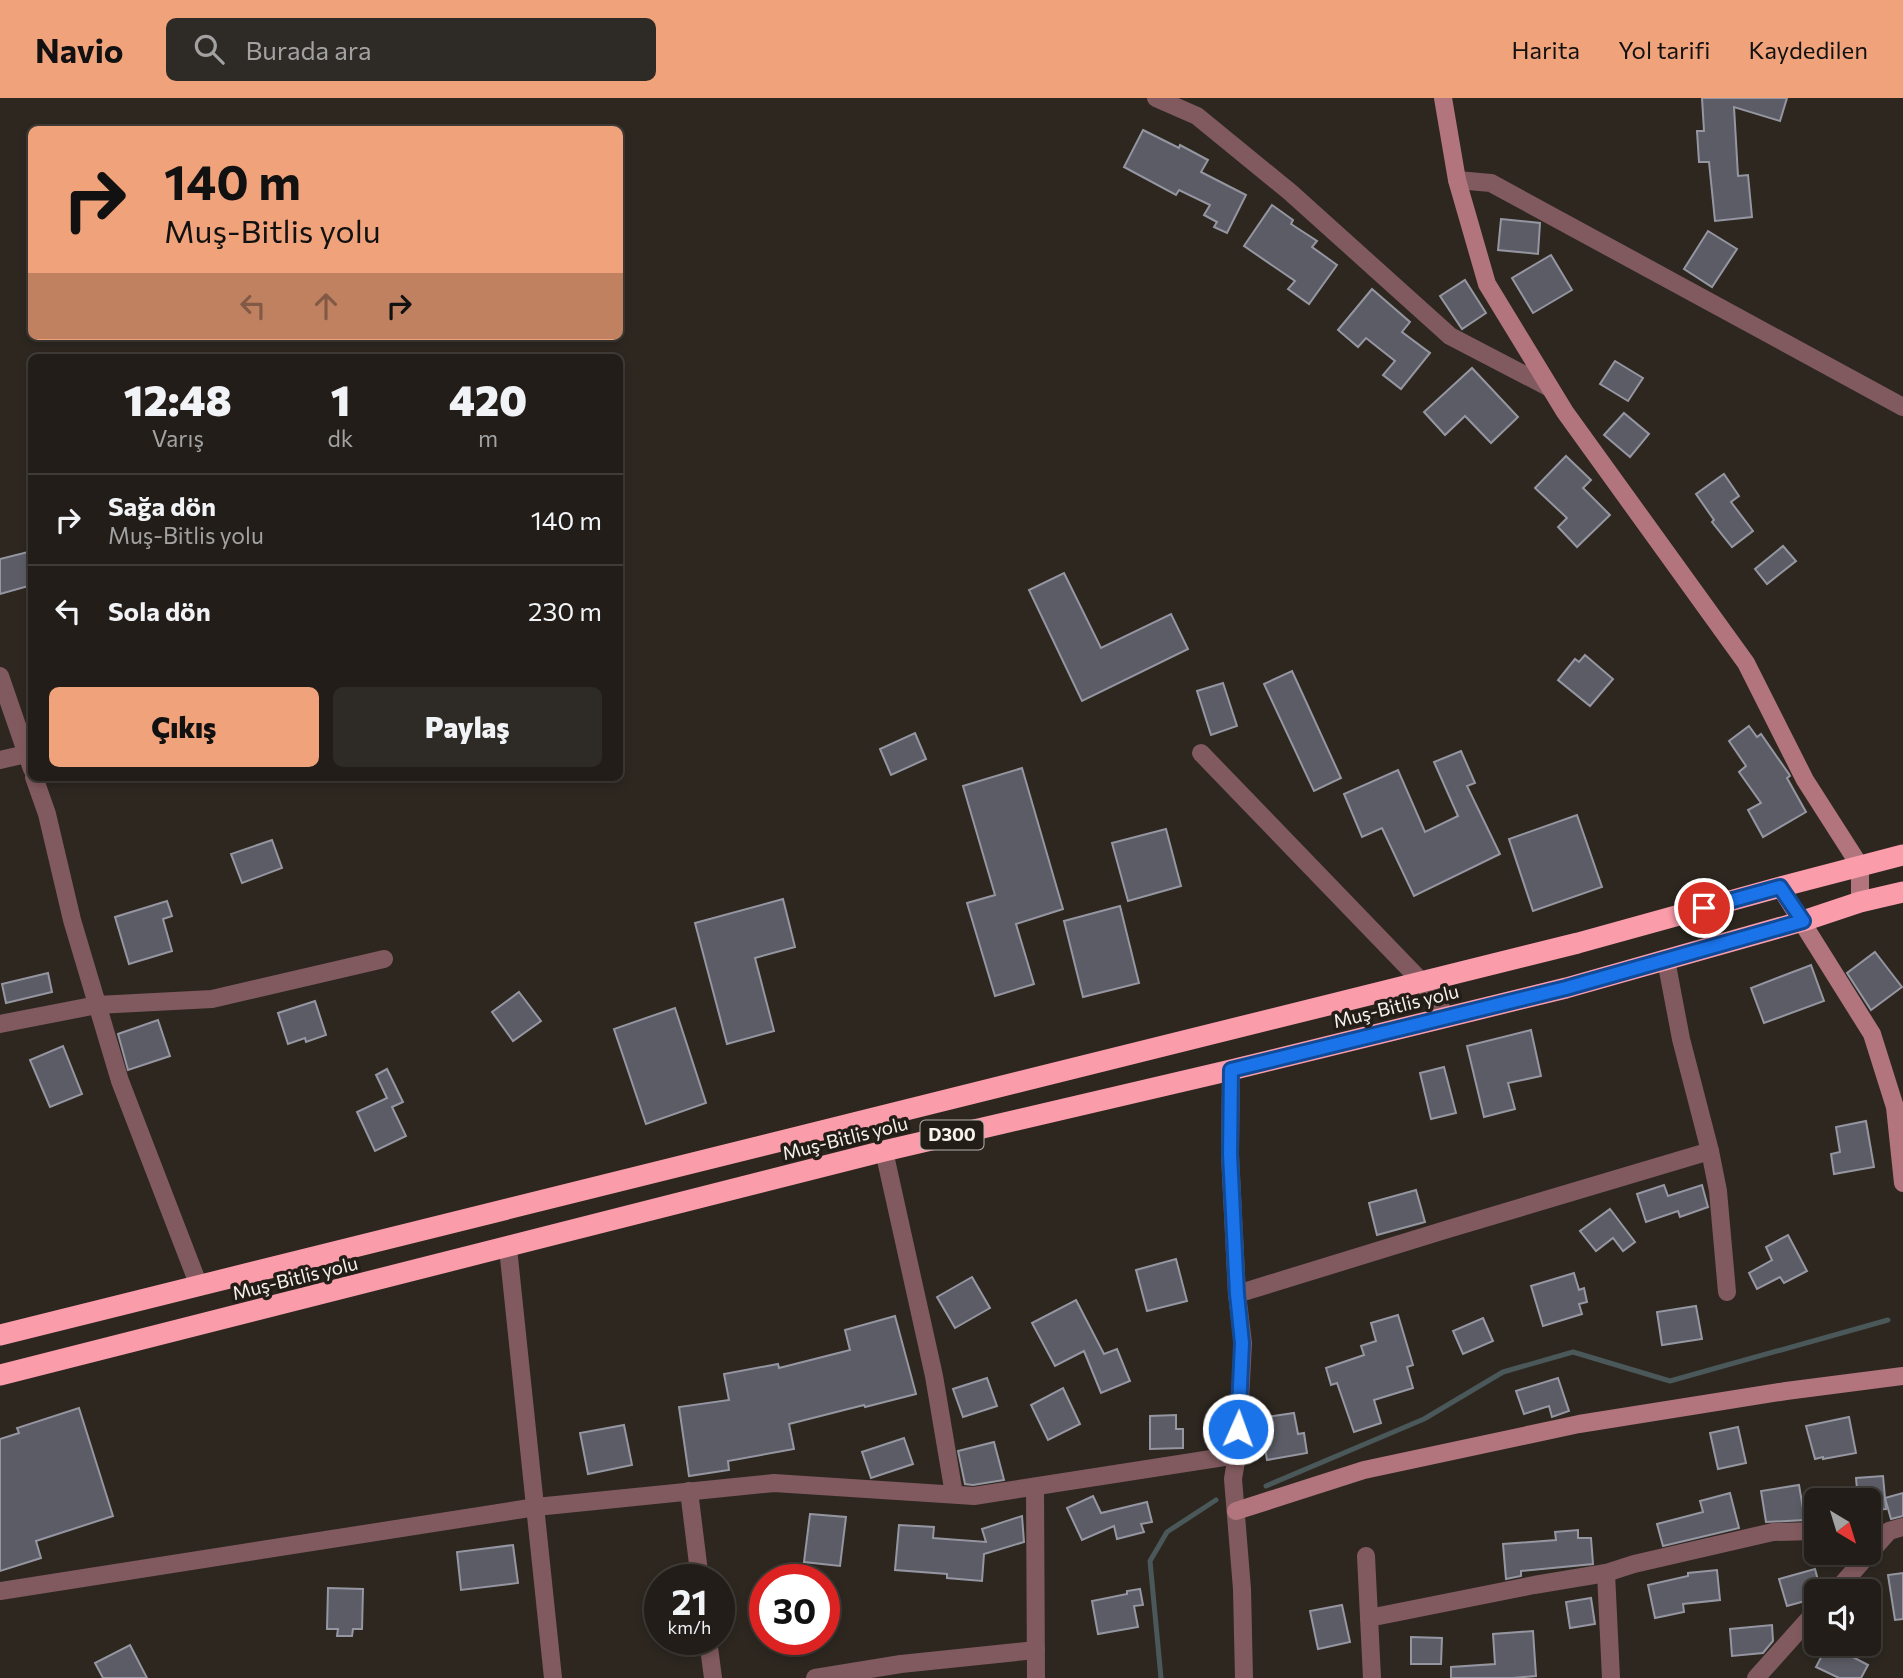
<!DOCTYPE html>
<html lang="tr">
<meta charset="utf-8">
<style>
:root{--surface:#221d18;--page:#2e2a25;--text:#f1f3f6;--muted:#a2a2a2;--line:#3f3b37;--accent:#f0a27a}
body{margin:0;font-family:Commissioner,sans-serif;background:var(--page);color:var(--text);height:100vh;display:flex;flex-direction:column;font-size:26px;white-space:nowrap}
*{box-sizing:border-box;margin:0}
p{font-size:23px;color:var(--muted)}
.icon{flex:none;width:38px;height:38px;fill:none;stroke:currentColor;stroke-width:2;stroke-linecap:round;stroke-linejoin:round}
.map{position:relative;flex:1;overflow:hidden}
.details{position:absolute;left:28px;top:256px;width:595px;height:427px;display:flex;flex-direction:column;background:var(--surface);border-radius:10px;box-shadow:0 4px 10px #0003,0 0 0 2px var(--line)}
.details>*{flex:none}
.hud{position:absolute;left:28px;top:28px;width:595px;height:214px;border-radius:10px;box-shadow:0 4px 10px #0003,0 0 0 2px var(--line);background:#f0a27a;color:#111;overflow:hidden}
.needle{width:46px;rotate:142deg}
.fabs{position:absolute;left:1804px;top:1390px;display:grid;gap:14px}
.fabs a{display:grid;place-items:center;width:77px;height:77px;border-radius:10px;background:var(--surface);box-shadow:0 4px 10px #0003,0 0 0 2px var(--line);font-size:35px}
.speed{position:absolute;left:644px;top:1466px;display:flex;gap:14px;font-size:35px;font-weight:700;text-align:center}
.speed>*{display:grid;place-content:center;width:91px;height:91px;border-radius:50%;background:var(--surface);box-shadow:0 4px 10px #0003,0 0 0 2px var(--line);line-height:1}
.speed small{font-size:18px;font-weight:400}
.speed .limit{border:10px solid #d22;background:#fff;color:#111}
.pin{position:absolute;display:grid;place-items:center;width:60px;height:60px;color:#fff;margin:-30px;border:4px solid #fff;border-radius:50%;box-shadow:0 2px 7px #0007}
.me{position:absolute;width:77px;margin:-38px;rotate:2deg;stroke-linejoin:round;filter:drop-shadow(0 0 5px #0008)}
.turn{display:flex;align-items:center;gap:24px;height:147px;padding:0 21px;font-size:32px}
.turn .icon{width:91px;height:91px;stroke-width:2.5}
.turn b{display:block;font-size:49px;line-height:60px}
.lanes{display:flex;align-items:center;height:66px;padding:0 21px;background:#0003;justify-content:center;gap:35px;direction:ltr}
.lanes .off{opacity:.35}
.eta{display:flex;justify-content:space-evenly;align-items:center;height:119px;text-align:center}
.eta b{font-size:42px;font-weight:800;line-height:49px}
.action{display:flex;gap:14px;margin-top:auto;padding:14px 21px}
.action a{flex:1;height:80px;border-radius:10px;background:var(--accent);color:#111;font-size:28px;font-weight:800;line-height:80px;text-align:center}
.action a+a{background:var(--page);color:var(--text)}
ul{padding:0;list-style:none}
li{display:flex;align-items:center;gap:21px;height:91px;padding:0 21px;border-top:2px solid var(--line)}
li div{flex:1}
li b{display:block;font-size:26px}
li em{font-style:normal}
header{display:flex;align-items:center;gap:42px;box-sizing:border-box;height:98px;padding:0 35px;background:var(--accent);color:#111}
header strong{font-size:33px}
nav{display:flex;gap:38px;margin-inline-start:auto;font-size:24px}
.search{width:490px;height:63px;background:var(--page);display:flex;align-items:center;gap:18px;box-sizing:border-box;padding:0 24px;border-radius:10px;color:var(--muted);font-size:26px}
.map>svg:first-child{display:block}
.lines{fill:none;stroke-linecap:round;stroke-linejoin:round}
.stream{stroke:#4a5859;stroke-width:5}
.building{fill:#5b5c65;stroke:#9596a1;stroke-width:2}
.street{stroke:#815a5f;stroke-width:18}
.secondary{stroke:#b2757e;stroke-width:18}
.highway{stroke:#fb9cab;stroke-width:21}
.route-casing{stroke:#114b97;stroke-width:18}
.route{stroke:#1a73e8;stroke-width:12}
.labels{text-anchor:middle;stroke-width:7;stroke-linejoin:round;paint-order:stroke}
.shield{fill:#231d17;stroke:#b7b2ae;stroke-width:2}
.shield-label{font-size:18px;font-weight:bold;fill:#f7f2ee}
.street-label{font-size:19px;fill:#f7f2ee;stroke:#231d17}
</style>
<header>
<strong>Navio</strong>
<div class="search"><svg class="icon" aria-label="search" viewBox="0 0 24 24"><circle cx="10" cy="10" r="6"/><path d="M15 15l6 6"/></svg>Burada ara</div>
<nav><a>Harita</a><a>Yol tarifi</a><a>Kaydedilen</a></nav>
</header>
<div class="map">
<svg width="1903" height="1580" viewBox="0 0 1903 1580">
<rect width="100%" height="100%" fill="#2d2720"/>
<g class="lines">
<g class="stream">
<path d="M1266 1388 1424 1321 1503 1274 1573 1254 1670 1283 1888 1222"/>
<path d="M1161 1580 1150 1463 1167 1434 1216 1402"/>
</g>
</g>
<g class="building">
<path d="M1702 0H1787L1780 23 1734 9 1738 78 1748 77 1752 119 1715 123 1709 64H1699L1697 33H1704Z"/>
<path d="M1143 32 1179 50 1180 47 1208 62 1201 74 1246 97 1227 135 1214 129 1217 124 1204 117 1210 107 1179 92 1176 97 1124 69Z"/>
<path d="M1272 107 1293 122 1291 126 1317 143 1312 149 1337 167 1309 206 1288 191 1295 183 1244 148Z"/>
<path d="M1501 121 1540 125 1538 156 1498 152Z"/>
<path d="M1708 133 1737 151 1712 189 1684 171Z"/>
<path d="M1551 157 1572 192 1533 215 1512 180Z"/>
<path d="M1465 182 1486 215 1462 231 1440 198Z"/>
<path d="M1372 191 1410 224 1402 234 1430 255 1401 291 1383 277 1395 263 1366 240 1358 249 1338 232Z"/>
<path d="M1615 263 1643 280 1628 303 1600 286Z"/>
<path d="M1472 270 1518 319 1491 345 1465 318 1445 337 1424 314Z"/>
<path d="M1624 315 1649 336 1630 359 1604 337Z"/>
<path d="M1566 358 1591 382 1583 390 1610 417 1577 449 1558 429 1567 420 1535 390Z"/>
<path d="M1724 376 1739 398 1731 404 1753 433 1732 449 1712 424 1714 422 1696 396Z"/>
<path d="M1783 448 1796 463 1767 486 1755 471Z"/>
<path d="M32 453V487L0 496V461Z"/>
<path d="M1064 475 1101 550 1171 516 1188 551 1082 603 1029 492Z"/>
<path d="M1585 557 1613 581 1590 608 1558 582 1575 561 1579 564Z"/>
<path d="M1292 573 1341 680 1314 693 1264 586Z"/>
<path d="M1223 585 1237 628 1211 637 1197 593Z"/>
<path d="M1749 628 1757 639 1761 636 1789 676 1790 678 1787 680 1806 714 1763 739 1748 712 1761 705 1739 674 1746 668 1729 643Z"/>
<path d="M915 635 926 661 891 677 880 651Z"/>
<path d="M1461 653 1475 685 1467 688 1500 756 1414 798 1382 730 1362 739 1344 696 1398 672 1425 734 1458 718 1434 664Z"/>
<path d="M1022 670 1063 811 1016 826 1034 886 995 898 967 805 995 797 963 688Z"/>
<path d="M1577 717 1602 789 1533 813 1509 741Z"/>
<path d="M1166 731 1181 788 1128 803 1112 745Z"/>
<path d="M272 742 282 770 242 785 231 756Z"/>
<path d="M783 801 795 849 755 860 774 933 727 946 695 825Z"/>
<path d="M167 803 172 818 163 821 172 853 129 866 115 819Z"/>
<path d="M1120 808 1139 885 1083 899 1064 823Z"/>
<path d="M1875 854 1902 889 1871 912 1847 875Z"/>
<path d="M1811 867 1824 903 1764 925 1751 890Z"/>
<path d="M48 875 52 894 6 905 2 886Z"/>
<path d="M519 894 541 923 513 943 492 914Z"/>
<path d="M315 903 326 937 306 944 305 940 288 946 278 915Z"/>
<path d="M675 910 706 1005 646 1026 614 931Z"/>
<path d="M158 922 170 958 128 972 118 936Z"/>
<path d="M1531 932 1541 978 1508 985 1515 1011 1484 1019 1467 948Z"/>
<path d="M63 948 82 996 50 1009 30 962Z"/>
<path d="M1444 969 1456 1015 1431 1021 1420 975Z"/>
<path d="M387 971 403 1004 392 1009 406 1038 375 1053 357 1014 387 1000 376 977Z"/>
<path d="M1866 1023 1874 1069 1834 1076 1831 1056 1840 1054 1836 1029Z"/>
<path d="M1664 1087 1668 1098 1702 1087 1708 1109 1680 1119 1678 1113 1646 1124 1637 1096Z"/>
<path d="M1416 1092 1425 1124 1377 1137 1369 1105Z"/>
<path d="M1610 1111 1635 1144 1623 1153 1613 1140 1596 1153 1580 1133Z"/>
<path d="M1788 1137 1807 1173 1784 1185 1780 1179 1757 1191 1749 1175 1772 1162 1766 1149Z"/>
<path d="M1176 1161 1187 1203 1147 1213 1136 1172Z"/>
<path d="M1574 1175 1579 1192 1584 1190 1587 1204 1579 1206 1582 1216 1543 1228 1531 1188Z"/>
<path d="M972 1179 990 1210 955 1230 937 1199Z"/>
<path d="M1076 1202 1104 1256 1117 1251 1130 1283 1101 1295 1084 1253 1055 1268 1032 1225Z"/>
<path d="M1696 1208 1702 1241 1662 1247 1657 1214Z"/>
<path d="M1398 1217 1413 1267 1407 1269 1413 1290 1374 1302 1381 1325 1354 1334 1337 1285 1331 1287 1326 1270 1364 1257 1361 1248 1376 1243 1371 1225Z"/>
<path d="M895 1218 916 1296 865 1309 864 1307 789 1326 794 1351 728 1363 729 1372 689 1378 679 1309 729 1302 724 1276 778 1266 779 1270 850 1252 845 1232Z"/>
<path d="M1483 1220 1493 1243 1463 1256 1453 1233Z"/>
<path d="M987 1280 997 1308 963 1319 953 1291Z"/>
<path d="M1558 1280 1569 1313 1552 1319 1549 1308 1524 1316 1516 1293Z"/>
<path d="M1063 1290 1080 1326 1048 1342 1031 1307Z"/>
<path d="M79 1310 113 1418 36 1443 41 1460 0 1473V1341L19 1335 17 1330Z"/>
<path d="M1294 1315 1298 1336 1304 1335 1307 1355 1267 1362 1260 1320Z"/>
<path d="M1176 1317V1331H1183V1350L1150 1351V1318Z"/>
<path d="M1849 1319 1856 1355 1823 1361V1359L1815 1361 1806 1328Z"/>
<path d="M624 1327 632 1367 588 1376 580 1335Z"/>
<path d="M1738 1329 1746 1365 1718 1371 1710 1335Z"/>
<path d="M904 1340 913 1366 871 1380 862 1354Z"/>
<path d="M994 1344 1004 1382 973 1387 965 1386 958 1353Z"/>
<path d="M1883 1378 1886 1411 1869 1412V1402H1858L1856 1380Z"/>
<path d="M1799 1387 1805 1422 1766 1424 1761 1393Z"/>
<path d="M1730 1395 1739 1430 1663 1448 1657 1426 1703 1414 1700 1403Z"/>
<path d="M1903 1395V1418L1891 1421 1885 1400Z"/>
<path d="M1093 1398 1101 1415 1147 1404 1152 1424 1141 1426 1144 1434 1117 1441 1114 1428 1082 1442 1067 1410Z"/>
<path d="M810 1416 846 1419 840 1468 804 1464Z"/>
<path d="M1022 1418 1024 1444 984 1456 982 1483 947 1480V1476L895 1472 899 1427 934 1429 933 1440 986 1444 982 1431Z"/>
<path d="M1578 1432V1440H1591L1593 1466 1521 1473V1478L1506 1481 1503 1446 1556 1442 1555 1434Z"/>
<path d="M513 1447 518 1485 461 1492 457 1454Z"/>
<path d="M1815 1471 1821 1493H1816V1500L1787 1508 1779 1481Z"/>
<path d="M1717 1472 1720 1502 1683 1506 1684 1514 1655 1520 1648 1487 1688 1478V1475Z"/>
<path d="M1903 1475V1521L1895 1522 1888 1477Z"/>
<path d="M328 1490 363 1491 362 1531H353L352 1538H337L338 1531H327Z"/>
<path d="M1140 1491 1143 1507 1134 1508 1138 1529 1098 1536 1092 1503 1127 1496V1493Z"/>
<path d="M1591 1500 1595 1526 1570 1530 1566 1504Z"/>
<path d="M1342 1507 1350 1544 1318 1551 1310 1513Z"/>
<path d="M1772 1527 1773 1543 1763 1555 1732 1558 1730 1531Z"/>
<path d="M1533 1533 1536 1578 1513 1580H1451V1569L1495 1566 1493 1536Z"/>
<path d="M1411 1539 1442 1540 1441 1566H1411Z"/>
<path d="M1828 1546 1868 1567 1861 1580H1839L1816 1569Z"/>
<path d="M130 1547 147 1580H103L95 1565Z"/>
</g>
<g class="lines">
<g class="street">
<path d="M1156 0 1197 18 1290 94 1450 238 1550 290"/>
<path d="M1457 82 1491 85 1903 309"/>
<path d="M0 578 32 671"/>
<path d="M1201 655 1422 884 1447 919"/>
<path d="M0 662 26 656"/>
<path d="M34 679 47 716 72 822 120 983 199 1188"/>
<path d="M1666 862 1681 941 1710 1053 1718 1093 1727 1194"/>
<path d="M0 926 97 907 212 901 384 861"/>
<path d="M1231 972 1230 1057 1237 1196 1243 1245 1237 1357 1233 1381 1242 1491 1244 1580"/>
<path d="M884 1053 934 1278 954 1396"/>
<path d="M508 1150 553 1580"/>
<path d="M1237 1196 1445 1132 1710 1053"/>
<path d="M1035 1389 1036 1580"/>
<path d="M689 1393 700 1482"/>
<path d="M1366 1458 1372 1580"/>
<path d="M1606 1475 1611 1580"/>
<path d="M0 1493 536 1409 774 1385 974 1398 1237 1357"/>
<path d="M1836 1493 1889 1433 1903 1429"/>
<path d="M1369 1520 1534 1487 1606 1475 1634 1466 1773 1434 1816 1433"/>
<path d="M708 1542 713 1580"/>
<path d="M815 1580 901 1566 1036 1552"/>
<path d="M1756 1580 1816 1513"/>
</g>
<g class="secondary">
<path d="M1443 0 1457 82 1487 186 1565 314 1746 565 1805 682 1860 768V804"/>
<path d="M1780 789 1872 936 1895 1009 1903 1085"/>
<path d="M1236 1413 1364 1372 1579 1326 1786 1293 1903 1278"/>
</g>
<g class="highway">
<path d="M0 1237 1578 845 1780 789 1903 757"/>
<path d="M0 1277 884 1053 1231 972 1566 890 1803 823 1860 804 1903 794"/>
</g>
</g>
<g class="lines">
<g class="route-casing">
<path id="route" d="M1238 1331 1242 1245 1237 1196 1230 1056 1231 972 1566 890 1803 823 1780 789 1704 810"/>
</g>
<use href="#route" class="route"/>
</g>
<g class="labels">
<rect class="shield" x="920.5" y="1022.5" width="63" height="29" rx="5"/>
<g class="shield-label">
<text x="952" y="1043">D300</text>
</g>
<g class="street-label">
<text transform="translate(1396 908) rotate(-14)" y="7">Muş-Bitlis yolu</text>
<text transform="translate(845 1040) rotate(-14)" y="7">Muş-Bitlis yolu</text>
<text transform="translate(295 1180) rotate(-14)" y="7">Muş-Bitlis yolu</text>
</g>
</g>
</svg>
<div class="fabs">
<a><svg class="needle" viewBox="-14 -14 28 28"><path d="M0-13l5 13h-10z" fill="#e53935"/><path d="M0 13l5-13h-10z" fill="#a2a2a2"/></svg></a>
<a><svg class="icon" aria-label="sound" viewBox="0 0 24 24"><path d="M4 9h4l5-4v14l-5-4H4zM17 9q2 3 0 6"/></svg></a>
</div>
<div class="speed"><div>21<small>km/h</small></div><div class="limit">30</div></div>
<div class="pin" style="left:1704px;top:810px;background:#d93025"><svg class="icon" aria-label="arrive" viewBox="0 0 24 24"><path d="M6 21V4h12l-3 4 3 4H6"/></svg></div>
<svg class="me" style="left:1238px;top:1331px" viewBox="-20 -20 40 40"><circle r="17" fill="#1a73e8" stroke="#fff" stroke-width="3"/><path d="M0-11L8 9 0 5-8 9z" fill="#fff"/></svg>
<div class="hud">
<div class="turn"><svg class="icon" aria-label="right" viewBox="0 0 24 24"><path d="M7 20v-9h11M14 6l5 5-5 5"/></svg><div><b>140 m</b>Muş-Bitlis yolu</div></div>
<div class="lanes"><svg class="icon off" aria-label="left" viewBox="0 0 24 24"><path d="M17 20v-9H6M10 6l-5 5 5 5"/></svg><svg class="icon off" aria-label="ahead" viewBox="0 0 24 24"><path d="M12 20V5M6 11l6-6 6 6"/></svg><svg class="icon" aria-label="right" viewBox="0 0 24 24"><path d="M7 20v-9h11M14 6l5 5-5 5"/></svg></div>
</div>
<section class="details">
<div class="eta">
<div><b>12:48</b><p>Varış</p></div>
<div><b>1</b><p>dk</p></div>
<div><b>420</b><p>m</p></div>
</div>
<ul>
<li><svg class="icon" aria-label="right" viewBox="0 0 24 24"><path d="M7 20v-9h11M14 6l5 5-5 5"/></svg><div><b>Sağa dön</b><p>Muş-Bitlis yolu</p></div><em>140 m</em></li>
<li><svg class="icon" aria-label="left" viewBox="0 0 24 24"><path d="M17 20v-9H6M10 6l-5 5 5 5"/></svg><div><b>Sola dön</b></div><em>230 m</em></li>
</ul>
<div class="action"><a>Çıkış</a><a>Paylaş</a></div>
</section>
</div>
